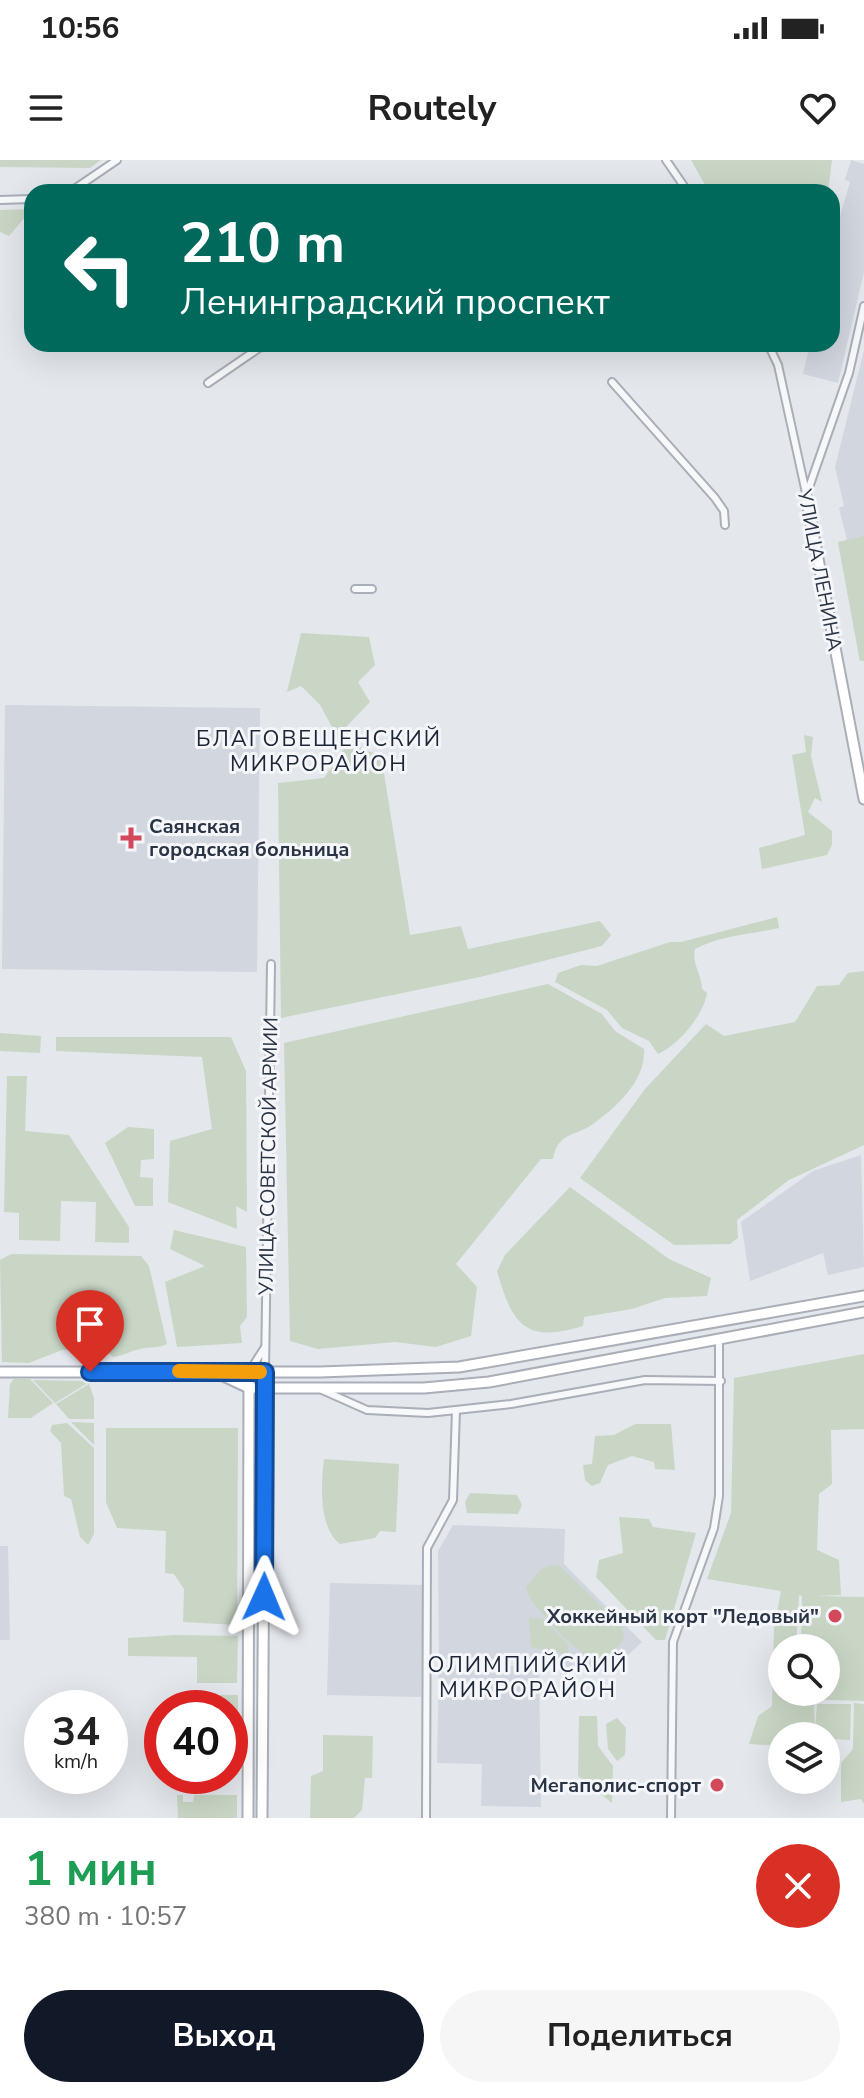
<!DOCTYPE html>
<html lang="ru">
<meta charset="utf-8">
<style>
:root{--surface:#fff;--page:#f6f6f6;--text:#222;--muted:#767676;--accent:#111827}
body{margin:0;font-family:"Nunito Sans",sans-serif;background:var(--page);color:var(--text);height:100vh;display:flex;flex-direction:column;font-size:30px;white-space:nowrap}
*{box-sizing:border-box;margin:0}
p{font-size:26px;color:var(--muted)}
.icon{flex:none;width:44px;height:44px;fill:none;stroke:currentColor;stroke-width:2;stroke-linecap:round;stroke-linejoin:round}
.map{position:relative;height:1658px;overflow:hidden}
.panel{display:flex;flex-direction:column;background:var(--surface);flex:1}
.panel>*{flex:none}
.top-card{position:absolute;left:24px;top:24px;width:816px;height:168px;border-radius:24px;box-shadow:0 8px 32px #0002;background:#00695c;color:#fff;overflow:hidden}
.tools{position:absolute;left:768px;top:1474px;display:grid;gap:16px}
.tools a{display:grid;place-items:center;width:72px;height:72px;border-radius:50%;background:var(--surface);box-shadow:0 8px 32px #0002;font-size:40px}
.speed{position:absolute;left:24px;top:1530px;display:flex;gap:16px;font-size:40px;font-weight:700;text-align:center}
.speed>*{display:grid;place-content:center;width:104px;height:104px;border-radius:50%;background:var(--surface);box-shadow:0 8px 32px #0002;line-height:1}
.speed small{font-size:20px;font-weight:400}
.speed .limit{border:12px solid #d22;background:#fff;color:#111}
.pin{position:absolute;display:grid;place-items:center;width:68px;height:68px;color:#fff;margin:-82px -34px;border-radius:50% 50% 50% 0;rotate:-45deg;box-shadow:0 0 8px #0007}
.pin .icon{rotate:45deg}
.me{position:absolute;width:88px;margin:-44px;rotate:1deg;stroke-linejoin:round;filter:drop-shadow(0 0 6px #0008)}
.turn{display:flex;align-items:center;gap:28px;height:168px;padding:0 24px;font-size:36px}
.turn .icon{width:104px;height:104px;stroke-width:2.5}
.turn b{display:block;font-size:56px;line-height:68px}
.round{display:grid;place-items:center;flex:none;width:84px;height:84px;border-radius:42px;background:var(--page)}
.head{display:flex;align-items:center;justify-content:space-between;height:136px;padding:0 24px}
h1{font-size:48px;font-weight:700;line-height:60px;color:#1e9e55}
.button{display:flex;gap:16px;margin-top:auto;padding:16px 24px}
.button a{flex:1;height:92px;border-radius:48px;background:var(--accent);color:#fff;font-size:32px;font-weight:700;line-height:92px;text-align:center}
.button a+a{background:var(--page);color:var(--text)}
.status{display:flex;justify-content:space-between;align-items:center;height:56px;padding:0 40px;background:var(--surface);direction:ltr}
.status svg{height:22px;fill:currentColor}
header{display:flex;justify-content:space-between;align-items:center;height:104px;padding:0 24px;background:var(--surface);font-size:36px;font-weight:700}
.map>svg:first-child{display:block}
.built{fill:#d2d6de}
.green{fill:#c9d6c5}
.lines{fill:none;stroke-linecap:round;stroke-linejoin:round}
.street-casing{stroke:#a9aeb7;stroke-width:10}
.secondary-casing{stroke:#a9aeb7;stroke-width:13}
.street{stroke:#f7f8fa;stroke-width:6}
.secondary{stroke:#fff;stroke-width:9}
.route-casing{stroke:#114b97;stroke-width:20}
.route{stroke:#1a73e8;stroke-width:14}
.slow{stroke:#f59e0b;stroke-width:14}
.poi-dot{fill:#d1495b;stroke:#f4f6f9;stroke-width:3}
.labels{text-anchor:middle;stroke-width:6;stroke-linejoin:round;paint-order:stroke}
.street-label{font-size:20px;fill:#2b3445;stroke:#f4f6f9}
.poi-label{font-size:20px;font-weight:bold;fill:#2b3445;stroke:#f4f6f9;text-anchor:end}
.neighbourhood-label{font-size:22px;letter-spacing:2px;fill:#1d2536;stroke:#f4f6f9}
</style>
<div class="status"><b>10:56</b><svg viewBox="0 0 49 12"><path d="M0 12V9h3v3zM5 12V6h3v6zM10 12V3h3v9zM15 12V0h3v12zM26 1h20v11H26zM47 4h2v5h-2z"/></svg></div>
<header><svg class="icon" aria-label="menu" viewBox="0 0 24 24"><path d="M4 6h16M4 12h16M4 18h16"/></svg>Routely<svg class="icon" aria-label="heart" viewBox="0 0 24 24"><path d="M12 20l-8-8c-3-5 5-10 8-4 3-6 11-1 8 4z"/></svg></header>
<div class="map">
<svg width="864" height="1658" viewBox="0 0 864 1658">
<rect width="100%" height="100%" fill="#e4e7ec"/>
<g class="built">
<path d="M851 0 864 4V112L838 223 803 214 810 184H832V83L850 22 845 20Z"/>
<path d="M864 190V501H860L838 382 847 380 839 348 844 346 835 307Z"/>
<path d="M5 545 260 548 257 812 2 809Z"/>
<path d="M861 995 864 1107 828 1115 823 1093 750 1121 741 1062 813 1011Z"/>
<path d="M453 1365 565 1369 564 1404 642 1482 613 1509 566 1510 556 1500 439 1499 438 1391Z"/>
<path d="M0 1386H8L10 1480H0Z"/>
<path d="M330 1423 423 1425 421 1537 327 1535Z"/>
<path d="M439 1505 539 1506 541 1647 481 1646 482 1604 437 1603Z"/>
</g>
<g class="green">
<path d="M0 0H101L90 8 0 7Z"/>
<path d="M691 0H832L828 32H709Z"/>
<path d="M32 49 9 76 0 72V50Z"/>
<path d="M864 376V501H860L838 382Z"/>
<path d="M301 473 369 477 375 505 358 522 370 542 346 567 363 590 381 595 410 775 461 766 468 789 600 761 611 775 602 786 480 817 281 858 278 623 324 618 344 589 320 545 301 526 287 532Z"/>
<path d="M804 575 813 577 811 596 822 642 815 638 808 652 832 671V685L827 695 762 709 759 688 805 675 792 595 806 592Z"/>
<path d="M777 757 779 768C753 774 720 775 695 789 691 802 702 815 702 829L707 833C704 854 679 885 658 894L649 881 622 868 607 850 555 822 558 813 581 805 597 806 670 782H681Z"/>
<path d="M864 811V985L789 1020 737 1060 738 1078 730 1084 674 1085 580 1018 645 929 706 864 724 876 795 862 817 826 839 825 848 813Z"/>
<path d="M548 824 602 854 615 871 644 889C646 920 617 947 593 964 574 977 558 972 553 999H541L456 1104 477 1127 471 1176 436 1187 395 1182 318 1189 290 1181 284 883Z"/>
<path d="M0 873 41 876 40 893 0 891Z"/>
<path d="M56 877H231L246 911 247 1052 236 1046 237 1069 168 1042 170 981 212 969 202 897 56 891Z"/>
<path d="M7 916H27L25 971 69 975 129 1067V1083L95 1082 96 1042 61 1041 60 1081 19 1080V1053L4 1052Z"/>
<path d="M128 967 154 969V999L141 1000 140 1017 153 1018V1046H135L105 983Z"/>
<path d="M570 1027 669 1099 711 1118 707 1136 665 1138 632 1149 584 1157 583 1166C525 1184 512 1164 497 1111L505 1095Z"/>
<path d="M174 1070 246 1087 247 1157 240 1166 242 1183 177 1187 165 1122 205 1106 170 1089Z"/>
<path d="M11 1094 141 1096 149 1106 167 1184C157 1189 150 1186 140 1189 129 1191 124 1196 113 1197L101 1188 62 1190 29 1203 2 1202 0 1100Z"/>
<path d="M864 1194V1269L831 1270 832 1324 819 1334 817 1390 839 1400 841 1435 815 1436 864 1437V1541L800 1539V1532H826V1488H801L802 1436 799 1435 796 1488H782V1532H794L795 1541 814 1544 815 1572 817 1544H851L850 1580 782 1576V1586L749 1584 758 1556 772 1546 774 1468 781 1431 707 1419 731 1353 734 1218Z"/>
<path d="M14 1219H30L53 1243 31 1258H8L10 1224Z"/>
<path d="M33 1220 82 1221 86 1224 55 1243Z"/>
<path d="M89 1224 94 1238V1259H69L56 1244Z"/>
<path d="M71 1262 94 1263V1285Z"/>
<path d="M67 1263 94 1288V1374L88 1385 80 1377 71 1339 64 1336 61 1283 50 1271 52 1265Z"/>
<path d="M635 1264H671L675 1310 655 1309 654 1302 632 1296 608 1305 600 1323 592 1326 585 1320 583 1305 592 1304 595 1276 614 1275Z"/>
<path d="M106 1268H238L237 1465 183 1462 184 1429 174 1414 165 1413 166 1371 117 1368 106 1342Z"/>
<path d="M324 1299 399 1304 396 1372 380 1371 375 1378 340 1384C318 1367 321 1323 324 1299Z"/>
<path d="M470 1333 517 1335 522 1345 518 1354 467 1353 465 1342Z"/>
<path d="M619 1357 649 1359 653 1367 696 1373 665 1480H656L596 1417 599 1400 623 1393Z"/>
<path d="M551 1405 560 1406 622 1466 624 1479 610 1498C579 1505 550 1460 530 1439L526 1427 541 1409Z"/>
<path d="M529 1458 543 1459 569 1485 568 1494 531 1487Z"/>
<path d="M175 1475 238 1476 237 1523H197V1497L128 1496V1478Z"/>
<path d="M193 1535H238V1615L230 1614V1548H192Z"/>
<path d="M854 1543 864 1544V1644L861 1639 841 1642V1603L853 1589Z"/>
<path d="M579 1556H597L598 1586 613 1606 612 1643 578 1616Z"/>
<path d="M617 1558 626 1568 625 1595 617 1601 608 1589 606 1564Z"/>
<path d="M323 1575 373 1576 372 1618H365L362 1650 354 1658H310L311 1616 323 1611Z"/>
<path d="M177 1635H183V1642H193L194 1635H237V1658H178Z"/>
</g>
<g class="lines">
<g class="street-casing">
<g id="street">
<path d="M666 0 688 32"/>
<path d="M70 32 117 0"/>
<path d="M0 40 32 39"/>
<path d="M768 184 778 205 806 333"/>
<path d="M612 222 715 338 724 351 725 365"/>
<path d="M208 223 265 184"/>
<path d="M806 336 849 213 864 146"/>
<path d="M355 429H372"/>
<path d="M249 1212 265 1187"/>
<path d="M265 1212 271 804"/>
<path d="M322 1230 367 1250 428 1253 511 1244 645 1220 721 1221"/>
<path d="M426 1658 427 1388 453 1340 456 1250"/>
<path d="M671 1658 673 1482 714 1368 719 1336V1181"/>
</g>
</g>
<g class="secondary-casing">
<g id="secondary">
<path d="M806 336 864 639"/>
<path d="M0 1212H320L459 1207 864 1136"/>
<path d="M217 1213 249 1228H424L489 1222 864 1152"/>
<path d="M248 1658 249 1221"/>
<path d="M262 1658 265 1212"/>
</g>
</g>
<use href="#street" class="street"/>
<use href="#secondary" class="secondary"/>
</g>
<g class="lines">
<g class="route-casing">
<path id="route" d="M90 1212H265L264 1437"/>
</g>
<use href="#route" class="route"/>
<path class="slow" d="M179 1211 260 1212"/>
</g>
<g class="poi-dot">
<path d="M127 666h8v8h8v8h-8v8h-8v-8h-8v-8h8z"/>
<circle cx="835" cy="1456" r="8"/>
<circle cx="717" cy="1625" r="8"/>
</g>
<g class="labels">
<g class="street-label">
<text transform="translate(820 410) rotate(79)" y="7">УЛИЦА ЛЕНИНА</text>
<text transform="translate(268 996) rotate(-89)" y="7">УЛИЦА СОВЕТСКОЙ АРМИИ</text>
</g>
<g class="poi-label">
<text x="149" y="673" text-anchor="start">Саянская<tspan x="149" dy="23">городская больница</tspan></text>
<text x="819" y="1463">Хоккейный корт "Ледовый"</text>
<text x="701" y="1632">Мегаполис-спорт</text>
</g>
<g class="neighbourhood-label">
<text x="319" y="586">БЛАГОВЕЩЕНСКИЙ<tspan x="319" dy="25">МИКРОРАЙОН</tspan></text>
<text x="528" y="1512">ОЛИМПИЙСКИЙ<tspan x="528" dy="25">МИКРОРАЙОН</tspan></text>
</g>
</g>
</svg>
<div class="tools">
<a><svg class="icon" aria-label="search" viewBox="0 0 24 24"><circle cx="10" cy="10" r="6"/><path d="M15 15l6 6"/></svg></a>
<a><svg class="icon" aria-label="layers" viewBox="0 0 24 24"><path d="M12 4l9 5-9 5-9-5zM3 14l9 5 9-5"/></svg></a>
</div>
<div class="speed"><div>34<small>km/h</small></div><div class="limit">40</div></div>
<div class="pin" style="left:90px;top:1212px;background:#d93025"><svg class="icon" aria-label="arrive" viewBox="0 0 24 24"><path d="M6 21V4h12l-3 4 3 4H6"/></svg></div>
<svg class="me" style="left:264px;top:1437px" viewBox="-20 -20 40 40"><path d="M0-17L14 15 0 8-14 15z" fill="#1a73e8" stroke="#fff" stroke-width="4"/></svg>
<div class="top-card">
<div class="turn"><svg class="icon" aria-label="left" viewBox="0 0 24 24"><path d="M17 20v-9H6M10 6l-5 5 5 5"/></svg><div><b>210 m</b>Ленинградский проспект</div></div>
</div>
</div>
<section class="panel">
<div class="head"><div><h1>1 мин</h1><p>380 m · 10:57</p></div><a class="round" style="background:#d93025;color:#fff"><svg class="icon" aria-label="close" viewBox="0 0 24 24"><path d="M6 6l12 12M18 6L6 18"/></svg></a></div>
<div class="button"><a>Выход</a><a>Поделиться</a></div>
</section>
